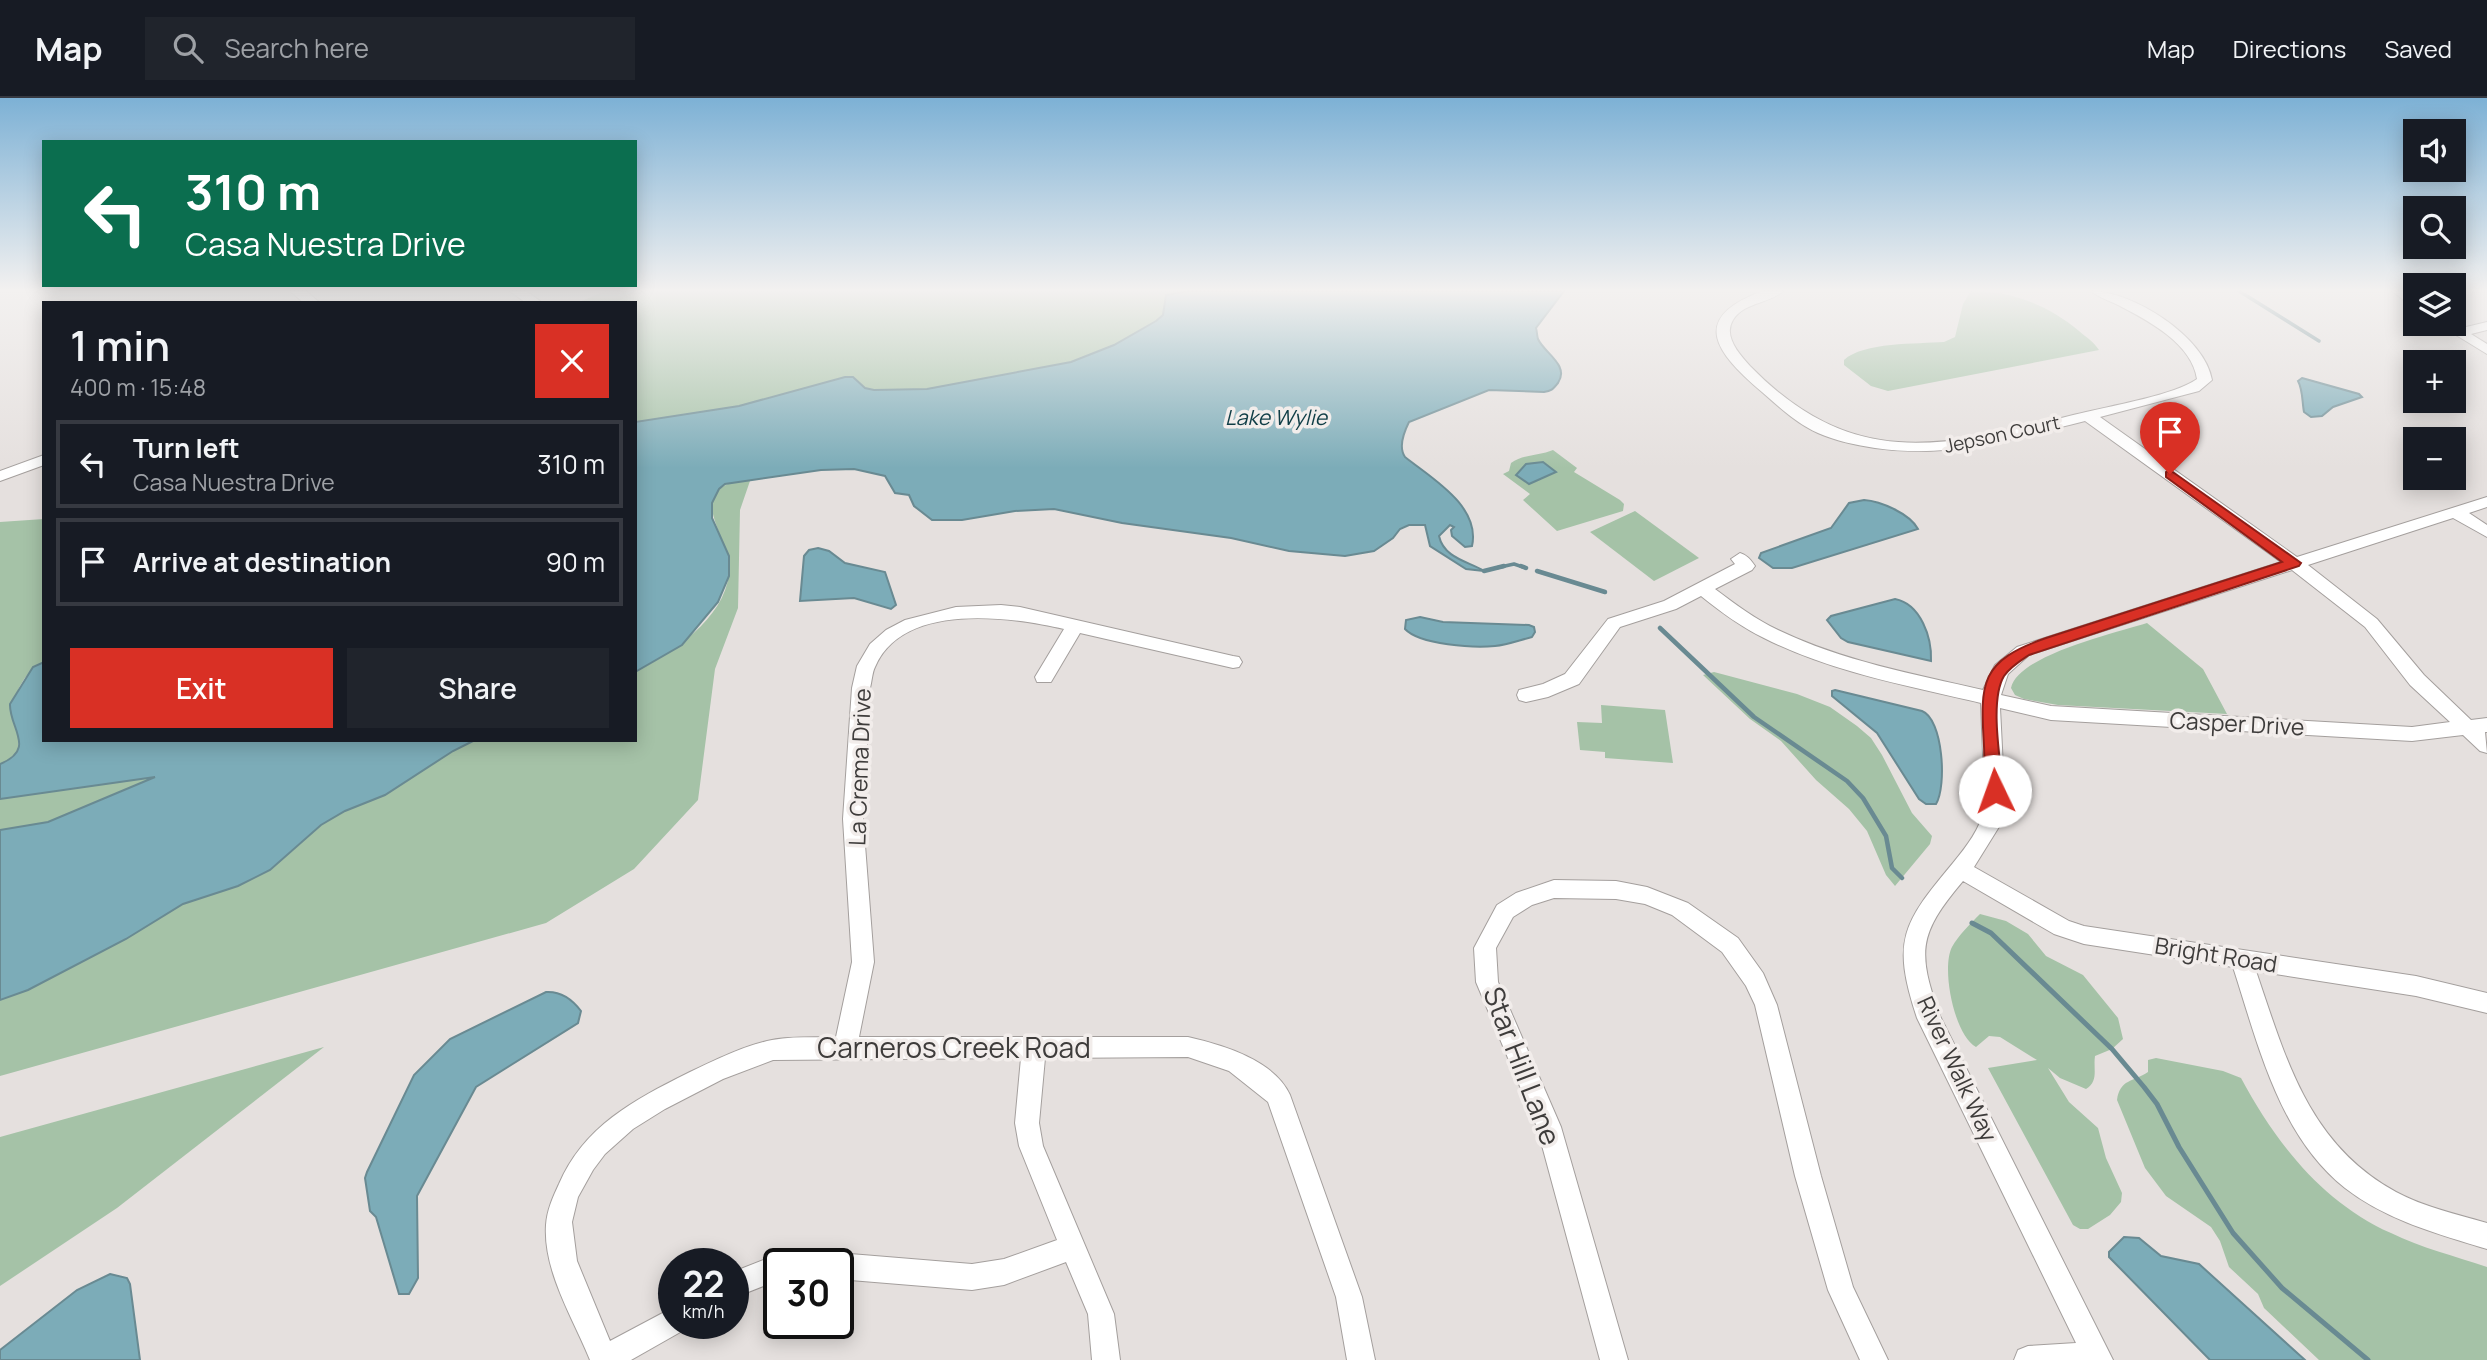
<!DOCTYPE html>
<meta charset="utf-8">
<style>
:root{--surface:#171b24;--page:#20242c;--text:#f1f3f6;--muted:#9ea1a6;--line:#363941;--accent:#d93025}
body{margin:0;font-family:Manrope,sans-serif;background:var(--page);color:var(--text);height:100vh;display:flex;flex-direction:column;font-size:26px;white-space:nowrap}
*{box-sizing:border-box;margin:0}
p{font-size:23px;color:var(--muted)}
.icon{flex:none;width:38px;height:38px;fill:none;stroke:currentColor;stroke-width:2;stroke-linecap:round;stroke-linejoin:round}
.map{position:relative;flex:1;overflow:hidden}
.details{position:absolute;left:42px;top:203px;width:595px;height:441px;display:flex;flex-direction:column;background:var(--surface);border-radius:0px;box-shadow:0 4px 18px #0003}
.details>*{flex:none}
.top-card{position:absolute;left:42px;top:42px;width:595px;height:147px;border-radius:0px;box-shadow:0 4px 18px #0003;background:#0b6e4f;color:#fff;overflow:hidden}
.fabs{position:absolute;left:2403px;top:21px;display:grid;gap:14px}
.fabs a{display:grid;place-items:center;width:63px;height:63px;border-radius:0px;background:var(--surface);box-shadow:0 4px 18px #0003;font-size:35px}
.speed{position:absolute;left:658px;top:1150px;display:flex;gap:14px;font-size:35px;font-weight:700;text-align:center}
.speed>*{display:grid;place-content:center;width:91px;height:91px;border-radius:50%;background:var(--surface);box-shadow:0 4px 18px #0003;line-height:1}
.speed small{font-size:18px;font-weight:400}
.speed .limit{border:4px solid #111;border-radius:10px;background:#fff;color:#111}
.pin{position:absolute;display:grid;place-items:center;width:60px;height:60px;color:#fff;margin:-72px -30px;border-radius:50% 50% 50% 0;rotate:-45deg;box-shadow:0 0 7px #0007}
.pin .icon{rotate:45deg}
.me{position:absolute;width:77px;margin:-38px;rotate:357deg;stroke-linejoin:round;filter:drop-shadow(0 0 5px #0008)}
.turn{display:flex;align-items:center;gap:24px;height:147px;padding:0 28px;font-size:32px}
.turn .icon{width:91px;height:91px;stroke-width:2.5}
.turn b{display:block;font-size:49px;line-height:60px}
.round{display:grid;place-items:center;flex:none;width:74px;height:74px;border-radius:0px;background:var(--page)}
.summary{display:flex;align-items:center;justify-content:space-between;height:119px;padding:0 28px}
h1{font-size:42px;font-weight:600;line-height:52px}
.primary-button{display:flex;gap:14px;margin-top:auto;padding:14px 28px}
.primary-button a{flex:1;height:80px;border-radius:0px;background:var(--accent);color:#fff;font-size:28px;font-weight:600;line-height:80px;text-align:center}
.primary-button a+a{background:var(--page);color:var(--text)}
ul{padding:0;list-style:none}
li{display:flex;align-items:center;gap:21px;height:88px;margin:0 14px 10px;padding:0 14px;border:4px solid var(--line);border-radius:0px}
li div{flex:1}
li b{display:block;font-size:26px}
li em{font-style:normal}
header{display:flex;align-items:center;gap:42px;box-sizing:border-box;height:98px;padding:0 35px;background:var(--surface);border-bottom:2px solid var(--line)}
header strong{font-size:33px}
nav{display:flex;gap:38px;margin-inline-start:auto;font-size:24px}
.search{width:490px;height:63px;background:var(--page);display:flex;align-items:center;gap:18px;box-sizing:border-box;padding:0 24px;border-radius:0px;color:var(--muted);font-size:26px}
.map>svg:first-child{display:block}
.green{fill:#a5c2a7}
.water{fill:#7cacb8;stroke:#698a92;stroke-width:2}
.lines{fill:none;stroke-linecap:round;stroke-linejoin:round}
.stream-far2{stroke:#698a92;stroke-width:3.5}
.stream-far1{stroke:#698a92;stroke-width:4.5}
.stream{stroke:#698a92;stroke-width:5}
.minor-casing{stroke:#a49f9d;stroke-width:2}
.minor{fill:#fff;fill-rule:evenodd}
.route{fill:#d93025;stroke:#8d1f18;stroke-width:2}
.labels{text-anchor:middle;stroke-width:7;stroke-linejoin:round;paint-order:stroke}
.far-street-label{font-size:19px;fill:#3e3c3b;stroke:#f2edeb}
.far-water-label{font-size:21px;font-style:italic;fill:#0f3d46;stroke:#f2edeb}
.street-label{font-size:23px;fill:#3e3c3b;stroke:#f2edeb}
.near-street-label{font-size:28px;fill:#3e3c3b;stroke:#f2edeb}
</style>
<header>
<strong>Map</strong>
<div class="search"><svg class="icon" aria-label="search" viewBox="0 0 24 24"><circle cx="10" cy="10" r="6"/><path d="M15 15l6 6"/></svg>Search here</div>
<nav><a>Map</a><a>Directions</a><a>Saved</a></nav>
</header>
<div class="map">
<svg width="2487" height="1262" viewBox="0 0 2487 1262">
<rect width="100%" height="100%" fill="#e5e0de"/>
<g class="green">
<path d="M605 193H1189L1182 196 1173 195 1163 217 1156 223 1114 247 1071 264 927 291 874 292 865 290 853 279H845L739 308 635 324V205H577Z"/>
<path d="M1971 193C2012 193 2048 207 2079 233 2086 239 2094 244 2099 252L1888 293 1871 288 1844 267V262C1863 244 1917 246 1944 244L1955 239 1963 206Z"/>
<path d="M1553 352 1577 370 1574 374 1620 402 1624 406 1623 413 1557 433 1523 402 1530 396 1503 376 1509 373 1511 365C1523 356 1539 358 1553 352Z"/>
<path d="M751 380 740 412 738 510 715 571 698 702 634 771 546 825 0 978V902L28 892 126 841 183 806 238 788 270 772 321 727 345 713 385 697 453 653 475 642H635V574C672 555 724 521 729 476 733 437 676 391 751 380Z"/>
<path d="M1635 413 1699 460 1654 483 1590 434Z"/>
<path d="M44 421V564C25 572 16 594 10 613L18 631V653L12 660 0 666V424Z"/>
<path d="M2147 525 2203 571 2227 616 2058 607 2024 601 2015 597 2011 590C2018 557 2116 535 2147 525Z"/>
<path d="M1714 574 1797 596 1830 609 1857 628 1871 640 1882 657 1912 715 1932 738 1930 746 1895 788 1886 777 1867 733 1849 711 1816 682 1781 643 1750 621 1703 577Z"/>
<path d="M1601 607 1665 612 1673 665 1605 660V654L1580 652 1577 624 1602 625Z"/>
<path d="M158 678 48 724 0 732V701Z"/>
<path d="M1980 816 2006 823 2028 836 2046 858 2083 877 2118 920 2123 941 2112 951 2095 958C2093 971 2099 983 2086 991L2060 980 2048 970 2069 1004 2098 1030 2106 1060 2122 1095 2121 1104 2110 1117 2088 1131H2080L2073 1127 1988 970 2037 962 2000 939 1989 938 1976 949C1954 937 1941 870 1952 849 1958 838 1971 825 1980 816Z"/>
<path d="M324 949 117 1110 0 1188V1039Z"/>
<path d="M2156 960 2223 973 2241 980C2276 1045 2322 1104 2391 1135 2421 1150 2455 1158 2487 1169V1262H2319L2264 1210 2258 1196 2229 1169 2220 1143 2211 1129 2166 1098 2145 1070 2117 1002C2120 981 2133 984 2148 974V962Z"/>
</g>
<g class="water">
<path d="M1189 193H1564L1536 230C1537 233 1537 238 1538 241 1544 255 1570 267 1558 285 1553 291 1552 293 1544 294L1489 292 1409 324C1404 334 1398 349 1405 359 1431 380 1481 408 1472 448L1465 449 1452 438 1451 432 1454 429 1450 427 1439 438C1444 461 1471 464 1484 473L1466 471 1430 448 1425 427H1409L1400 431 1393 440 1374 453 1345 458 1289 453 1231 440 1122 425 1054 411 1015 413 962 422H932L914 408 909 397 895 395 885 378 854 371 821 372 725 386 719 391 712 405V420L729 458V478L718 504 682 547 635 574V324L739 308 845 279H853L865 290 874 292 927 291 1071 264 1114 247 1156 223 1163 217 1166 197Z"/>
<path d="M2302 280 2359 296 2362 299 2333 309 2322 318 2311 319 2304 314C2302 304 2303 292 2298 283Z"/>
<path d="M1543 364 1556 374 1529 386 1516 377 1526 366Z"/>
<path d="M1864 402C1881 403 1910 416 1918 431L1792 470H1773L1759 460 1761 455 1831 430 1849 405Z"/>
<path d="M818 450 829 453 845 465 885 474 896 507 891 511 854 500 800 503 804 458 809 452Z"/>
<path d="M1895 501C1921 506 1932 540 1931 563L1848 544 1841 540 1827 522 1831 518Z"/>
<path d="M1420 519 1443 524 1529 527 1534 529 1535 534 1532 539C1520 542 1507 547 1495 548 1474 550 1420 547 1405 531L1406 522Z"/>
<path d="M44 564V642H475L453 653 385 697 345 713 321 727 270 772 238 788 183 806 126 841 28 892 0 902V732L48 724 155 679 0 701V666C37 651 9 630 10 606L33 569Z"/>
<path d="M1835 592 1922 613C1943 621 1947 688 1936 706H1926L1919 701 1877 635 1832 598V593Z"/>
<path d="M546 894C561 893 572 901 581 913L578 925 476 989 417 1098 418 1180 409 1196H399L376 1119 370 1113 365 1080 367 1074 414 977 450 941Z"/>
<path d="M2124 1139 2139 1140 2161 1158 2199 1166 2305 1262H2210L2109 1159V1154Z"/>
<path d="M110 1176 127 1180 130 1186 140 1262H0V1252L77 1192Z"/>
</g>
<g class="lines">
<g class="stream-far2">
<path d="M2239 193 2319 243"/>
<path d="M1496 470 1514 466 1526 470"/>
</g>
<g class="stream-far1">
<path d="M1521 468 1526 470"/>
<path d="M1484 473 1504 468"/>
<path d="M1537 473 1605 494"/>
<path d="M1660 530 1754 619 1847 683 1863 700 1886 738 1892 770 1902 780"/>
</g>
<path class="stream" d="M1972 825 1991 835 2112 951 2144 989 2157 1006 2179 1049 2233 1135 2282 1190 2368 1262"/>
<g class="minor-casing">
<g id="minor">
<path d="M290 193H306L320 205H304Z"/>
<path d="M510 193H526L543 205H526Z"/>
<path d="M1763 193H1783C1769 206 1744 204 1733 222 1723 238 1739 256 1750 268 1858 379 1953 346 2086 314 2115 307 2174 297 2197 281 2192 246 2149 223 2120 208 2111 203 2099 200 2091 193 2133 193 2205 239 2212 282L2199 293 2100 319 2297 459 2487 399V409L2469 415 2487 427V439L2453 420 2308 467 2377 521 2424 577 2471 622 2487 620V634H2485L2487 655 2480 653 2463 637 2412 643 2051 622 2000 610 2005 709 2002 724 1974 769 2069 823 2084 828 2416 878 2487 895V915L2416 898 2256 873C2286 961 2308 1046 2396 1094 2424 1109 2456 1116 2487 1125V1151C2438 1136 2386 1122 2345 1090 2279 1038 2258 946 2233 869L2084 846 2054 836 1963 783C1918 836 1917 854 1940 918L2113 1262H2014L2018 1252 2028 1248 2076 1245 1917 920C1891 842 1903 825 1953 765 1967 748 1980 731 1985 709L1981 605C1909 588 1831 574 1764 540 1741 529 1721 514 1701 498L1676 511 1620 529 1579 586 1548 599 1526 604 1519 602 1517 597 1519 592 1543 586 1565 576 1608 521 1664 503 1735 466 1731 461 1740 455C1747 457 1751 462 1755 468L1752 472 1715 491C1735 506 1755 521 1778 532 1842 563 1914 576 1983 592L1995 567 2017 549 2281 464 2085 323C2011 341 1952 361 1875 350 1856 347 1836 343 1818 335 1797 326 1779 309 1762 294 1716 255 1688 220 1763 193ZM2292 472 2365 529 2410 587 2450 624 2412 629 2051 608 2001 597 2008 576 2029 557Z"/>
<path d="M2392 193H2407L2415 200V211Z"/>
<path d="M2487 224V232L2471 236 2487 246V256L2438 226 2454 225 2462 230Z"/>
<path d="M44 357V367L0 383V373Z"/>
<path d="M1001 507 1020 509 1233 558 1239 559 1242 564 1239 569 1233 570 1080 535 1051 584H1037L1035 579 1064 531C1011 519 903 503 875 569 872 575 872 583 870 590L863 721 874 864 859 939H1188C1223 947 1274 962 1290 997L1362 1199 1375 1262H1347L1336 1199 1268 1004 1229 973 1188 959 1045 960 1039 1025 1043 1048 1114 1216 1120 1262H1092L1088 1216 1066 1164 1004 1187 972 1192 838 1181V1166H826L829 1159 838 1155 972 1166 1004 1161 1057 1142 1019 1048 1015 1025 1021 960 773 962 723 981 665 1011 633 1031 605 1056 593 1072 578 1099 572 1124 577 1163 610 1243 674 1209V1225H686L684 1232 631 1262H590C573 1220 543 1173 546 1127 547 1112 553 1099 559 1086 584 1028 634 1002 688 975 715 962 743 948 772 942 793 938 815 940 836 939L852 864 843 721 852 590 857 568 870 546 886 532 905 522 956 509Z"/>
<path d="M1554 782 1616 783 1647 789 1688 805 1738 840 1763 875 1777 907 1821 1078 1853 1189 1888 1262H1860L1828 1192 1795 1078 1755 907 1746 888 1722 854 1672 817 1645 806 1616 801 1554 800 1532 807 1513 819 1496 850 1498 884 1561 1029 1628 1262H1600L1537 1029 1476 884 1474 850 1497 807 1516 795Z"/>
<path d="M796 1153H812L821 1157 825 1166H779V1182L733 1200V1174L779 1156 786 1159Z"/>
</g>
</g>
<use href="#minor" class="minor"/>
</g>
<linearGradient id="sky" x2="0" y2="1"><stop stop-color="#7db1d5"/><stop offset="0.52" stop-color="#f3f1f0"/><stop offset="1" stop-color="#f3f1f0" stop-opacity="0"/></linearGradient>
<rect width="2487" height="370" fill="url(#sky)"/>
<path class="route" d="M2170 372 2301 465 2299 468 2029 557C2020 563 2010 569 2004 578 1989 603 2001 664 2003 693L1995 699 1989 697C1982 684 1985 663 1984 648 1980 584 1980 563 2046 540L2282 464 2166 379V374Z"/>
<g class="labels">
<g class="far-street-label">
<text transform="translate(2002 336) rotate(-12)" y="7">Jepson Court</text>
</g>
<g class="far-water-label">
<text x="1276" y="327">Lake Wylie</text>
</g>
<g class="street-label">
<text transform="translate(2237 626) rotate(3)" y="8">Casper Drive</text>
<text transform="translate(860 669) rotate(-88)" y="8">La Crema Drive</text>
<text transform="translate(2216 857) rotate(9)" y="8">Bright Road</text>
<text transform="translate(1957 971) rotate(65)" y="8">River Walk Way</text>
</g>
<g class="near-street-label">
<text x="954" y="960">Carneros Creek Road</text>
<text transform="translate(1522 968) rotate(69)" y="10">Star Hill Lane</text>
</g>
</g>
</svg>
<div class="fabs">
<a><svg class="icon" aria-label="sound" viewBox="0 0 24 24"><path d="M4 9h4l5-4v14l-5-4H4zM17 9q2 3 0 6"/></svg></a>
<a><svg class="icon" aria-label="search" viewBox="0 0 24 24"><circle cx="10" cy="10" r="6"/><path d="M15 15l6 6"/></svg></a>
<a><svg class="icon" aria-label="layers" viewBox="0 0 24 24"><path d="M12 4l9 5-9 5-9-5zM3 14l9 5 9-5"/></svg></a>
<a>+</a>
<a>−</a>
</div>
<div class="speed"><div>22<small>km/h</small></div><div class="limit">30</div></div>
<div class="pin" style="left:2170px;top:376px;background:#d93025"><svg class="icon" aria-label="arrive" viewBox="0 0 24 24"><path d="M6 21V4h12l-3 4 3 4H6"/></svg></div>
<svg class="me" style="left:1995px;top:693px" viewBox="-20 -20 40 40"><circle r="19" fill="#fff"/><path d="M0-13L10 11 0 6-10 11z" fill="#d93025"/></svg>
<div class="top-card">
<div class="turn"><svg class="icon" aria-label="left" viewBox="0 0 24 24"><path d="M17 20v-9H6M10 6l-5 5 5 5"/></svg><div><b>310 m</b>Casa Nuestra Drive</div></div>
</div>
<section class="details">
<div class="summary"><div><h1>1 min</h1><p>400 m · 15:48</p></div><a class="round" style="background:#d93025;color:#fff"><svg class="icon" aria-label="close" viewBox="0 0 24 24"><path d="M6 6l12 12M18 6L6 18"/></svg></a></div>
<ul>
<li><svg class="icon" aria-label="left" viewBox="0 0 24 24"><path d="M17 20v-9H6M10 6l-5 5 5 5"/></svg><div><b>Turn left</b><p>Casa Nuestra Drive</p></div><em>310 m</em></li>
<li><svg class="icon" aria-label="arrive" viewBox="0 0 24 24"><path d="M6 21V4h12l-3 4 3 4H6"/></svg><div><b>Arrive at destination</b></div><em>90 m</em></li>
</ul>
<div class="primary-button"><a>Exit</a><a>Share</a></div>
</section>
</div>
